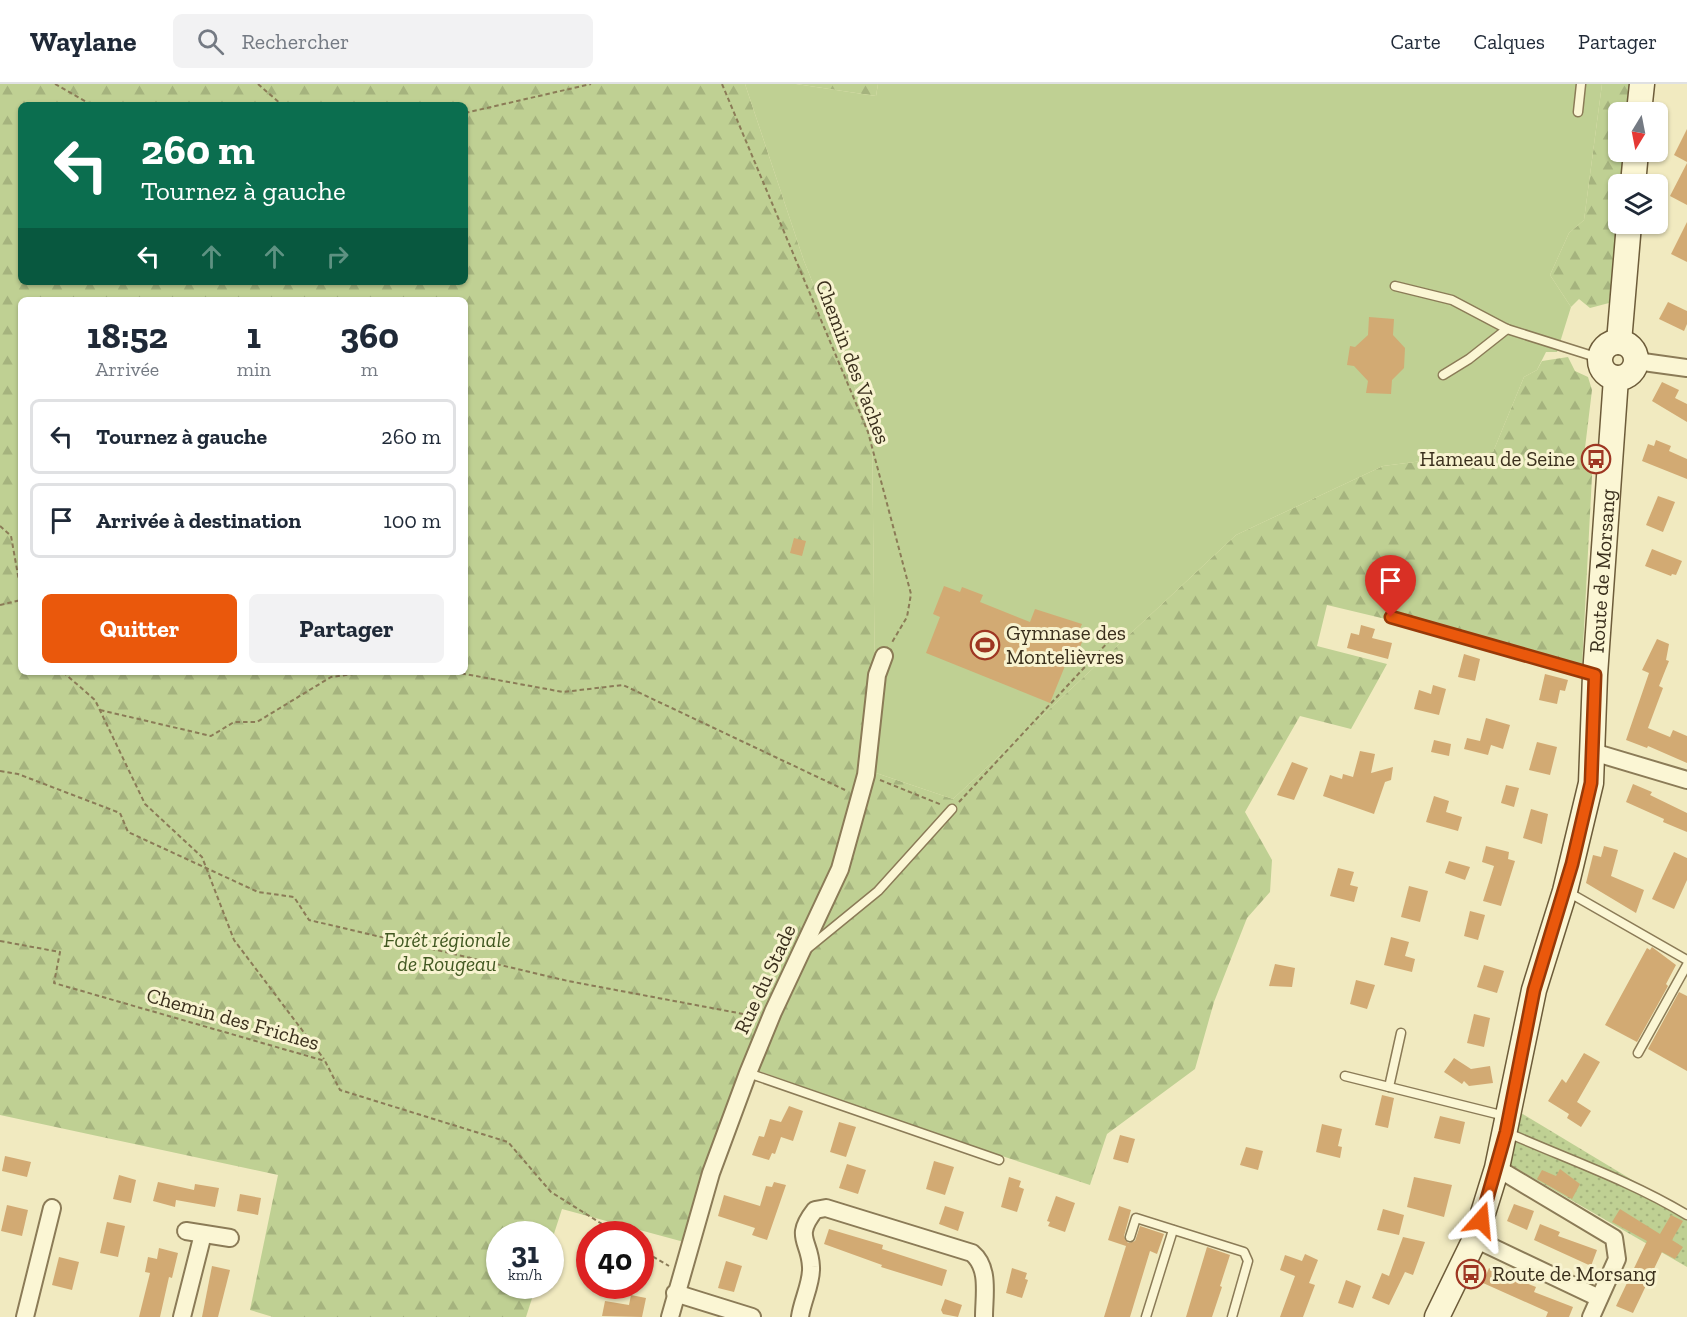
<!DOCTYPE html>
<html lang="fr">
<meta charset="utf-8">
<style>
:root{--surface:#fff;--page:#f2f2f3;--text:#1f2937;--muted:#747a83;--line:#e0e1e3;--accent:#ea580c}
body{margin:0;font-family:"Zilla Slab",serif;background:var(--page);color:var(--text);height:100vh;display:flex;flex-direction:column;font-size:22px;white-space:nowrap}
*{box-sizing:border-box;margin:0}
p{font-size:20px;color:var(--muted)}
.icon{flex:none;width:33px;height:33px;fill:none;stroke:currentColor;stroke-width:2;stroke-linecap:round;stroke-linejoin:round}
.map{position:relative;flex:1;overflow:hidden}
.drawer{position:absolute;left:18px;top:213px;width:450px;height:378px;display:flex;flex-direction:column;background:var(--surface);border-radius:9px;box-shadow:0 2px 4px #0004}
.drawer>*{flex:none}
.top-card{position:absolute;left:18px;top:18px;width:450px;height:183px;border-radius:9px;box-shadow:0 2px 4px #0004;background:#0b6e4f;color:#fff;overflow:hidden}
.needle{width:39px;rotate:190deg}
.controls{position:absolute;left:1608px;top:18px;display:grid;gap:12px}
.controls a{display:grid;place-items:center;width:60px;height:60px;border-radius:9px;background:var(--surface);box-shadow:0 2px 4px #0004;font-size:30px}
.speed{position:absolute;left:486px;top:1137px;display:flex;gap:12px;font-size:30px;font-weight:700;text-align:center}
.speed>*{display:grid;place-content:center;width:78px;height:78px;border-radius:50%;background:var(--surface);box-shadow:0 2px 4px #0004;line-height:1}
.speed small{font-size:15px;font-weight:400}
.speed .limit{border:9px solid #d22;background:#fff;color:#111}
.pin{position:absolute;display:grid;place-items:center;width:51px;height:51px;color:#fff;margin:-62px -26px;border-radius:50% 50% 50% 0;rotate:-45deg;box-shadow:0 0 6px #0007}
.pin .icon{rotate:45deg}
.me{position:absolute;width:66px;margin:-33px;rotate:18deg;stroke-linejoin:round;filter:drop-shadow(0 0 4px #0008)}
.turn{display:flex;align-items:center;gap:21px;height:126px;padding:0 24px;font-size:27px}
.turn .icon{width:78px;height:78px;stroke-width:2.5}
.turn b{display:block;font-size:42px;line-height:51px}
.lanes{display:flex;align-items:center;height:57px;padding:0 24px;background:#0003;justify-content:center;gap:30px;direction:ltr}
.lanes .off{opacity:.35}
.eta{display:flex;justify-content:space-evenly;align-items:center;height:102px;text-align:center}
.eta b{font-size:36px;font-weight:800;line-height:42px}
.cta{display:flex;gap:12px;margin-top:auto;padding:12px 24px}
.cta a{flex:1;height:69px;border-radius:9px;background:var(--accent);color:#fff;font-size:24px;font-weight:800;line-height:69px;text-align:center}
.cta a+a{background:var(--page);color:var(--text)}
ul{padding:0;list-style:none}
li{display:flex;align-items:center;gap:18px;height:75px;margin:0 12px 9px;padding:0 12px;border:3px solid var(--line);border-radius:9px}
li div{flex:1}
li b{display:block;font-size:22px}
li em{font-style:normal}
header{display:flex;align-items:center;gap:36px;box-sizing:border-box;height:84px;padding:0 30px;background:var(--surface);border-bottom:2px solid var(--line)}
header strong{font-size:28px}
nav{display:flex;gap:33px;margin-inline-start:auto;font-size:21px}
.search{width:420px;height:54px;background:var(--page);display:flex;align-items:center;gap:15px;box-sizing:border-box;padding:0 21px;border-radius:9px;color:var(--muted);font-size:22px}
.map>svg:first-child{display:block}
.forest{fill:url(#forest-firs);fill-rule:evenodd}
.park{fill:url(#park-dots)}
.pitch{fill:#bfd093}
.building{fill:#d2aa73}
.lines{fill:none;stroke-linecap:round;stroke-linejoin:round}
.lane-casing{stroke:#8b7b57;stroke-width:11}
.street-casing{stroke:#8b7b57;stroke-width:20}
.secondary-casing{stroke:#6d5c3a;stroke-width:27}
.path{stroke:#8b7b57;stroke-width:2;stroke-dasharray:4.5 3;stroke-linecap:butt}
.lane{stroke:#fbf6d4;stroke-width:8}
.street{stroke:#fbf6d4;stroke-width:16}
.secondary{stroke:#fbf6d4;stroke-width:24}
.route-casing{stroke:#983908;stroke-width:15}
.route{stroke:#ea580c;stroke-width:10}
.labels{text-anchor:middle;stroke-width:6;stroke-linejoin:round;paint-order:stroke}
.street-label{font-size:21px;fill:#3a2f1c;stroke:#f8f3d0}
.poi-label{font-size:21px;fill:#3a2f1c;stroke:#f8f3d0;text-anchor:start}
.park-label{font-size:21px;font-style:italic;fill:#415821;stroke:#f8f3d0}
</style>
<header>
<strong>Waylane</strong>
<div class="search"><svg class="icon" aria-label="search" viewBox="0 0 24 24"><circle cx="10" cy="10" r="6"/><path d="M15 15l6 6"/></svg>Rechercher</div>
<nav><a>Carte</a><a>Calques</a><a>Partager</a></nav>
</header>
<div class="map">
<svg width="1687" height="1233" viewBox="0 0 1687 1233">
<defs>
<pattern id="forest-firs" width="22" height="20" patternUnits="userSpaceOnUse" patternTransform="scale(1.5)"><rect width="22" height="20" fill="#bfd093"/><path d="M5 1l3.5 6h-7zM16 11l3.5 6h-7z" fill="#a5b37e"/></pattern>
<pattern id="park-dots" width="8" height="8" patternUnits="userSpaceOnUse" patternTransform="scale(1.5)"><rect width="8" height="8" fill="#bfd093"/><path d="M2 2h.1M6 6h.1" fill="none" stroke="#a5b37e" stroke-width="1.8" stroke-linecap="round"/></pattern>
</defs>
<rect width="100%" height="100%" fill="#f1eac0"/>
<g class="forest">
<path d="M0 0H745L804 177 872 346 876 689 953 715 1236 451 1383 382 1493 368 1524 293 1537 286 1542 277 1568 273 1575 287 1588 293 1592 306 1585 364 1593 373 1582 582 1327 521 1317 562 1387 580 1351 645 1300 632 1245 728 1272 776 1270 808 1247 834 1214 918 1195 985 1107 1050 1090 1101 926 1047 751 984 684 1158 562 1125 551 1159 550 1150H500V1202H536L526 1233H273L250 1226 278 1091 0 1031ZM21 21H465V198H21ZM21 216H465V588H21Z"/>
<path d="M796 0H878L876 12Z"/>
<path d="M1602 0H1633L1628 28H1618V68H1625C1622 79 1625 89 1623 100H1618L1619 140 1609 219 1590 224 1579 215 1571 223 1550 191 1569 149 1584 136Z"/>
</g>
<path class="park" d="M1521 1029 1687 1129V1183L1507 1079Z"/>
<path class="pitch" d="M745 0H796L876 12 878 0H1602L1584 136 1569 149 1550 191 1571 223 1557 268H1546L1537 286 1524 293 1493 368 1383 382 1236 451 953 715 876 689 872 346 804 177Z"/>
<g class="building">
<path d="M1687 45V78L1674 71Z"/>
<path d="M1687 79V121L1670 112Z"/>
<path d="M1687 138V178L1671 170Z"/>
<path d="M1668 218 1687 227V240L1684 247 1659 235Z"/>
<path d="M1369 233 1394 235 1393 251 1405 264 1404 284 1392 296 1391 310 1366 309 1368 297 1354 282 1347 281 1350 262 1355 263 1368 251Z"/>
<path d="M1662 298 1679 306 1675 314 1687 320V338L1652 317Z"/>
<path d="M1656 356 1671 362 1669 367 1687 375V395L1642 377 1648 360 1654 362Z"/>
<path d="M1658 412 1675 418 1663 448 1646 441Z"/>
<path d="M794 454 806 457 802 472 790 469Z"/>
<path d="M1652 465 1682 477 1676 491 1672 490 1671 492 1645 482Z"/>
<path d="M944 502 960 508 962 503 983 511 980 518 1030 538 1035 525 1082 540 1079 547 1085 550 1074 579 1067 577 1050 619 926 569 940 533 933 530Z"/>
<path d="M1361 541 1375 545 1372 554 1392 559 1388 575 1347 564 1351 549 1359 551Z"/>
<path d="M1657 555 1669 560 1666 576 1669 577 1659 602 1663 604 1648 644 1670 653 1673 646 1687 652V679L1648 662 1647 664 1626 656 1649 589 1642 586Z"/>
<path d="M1464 570 1480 575 1475 597 1458 593Z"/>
<path d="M1545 590 1568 596 1565 607 1560 606 1557 620 1539 616Z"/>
<path d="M1433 601 1446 605 1439 631 1414 625 1419 606 1431 610Z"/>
<path d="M1486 634 1510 641 1503 665 1491 661 1488 671 1464 665 1467 654 1480 657Z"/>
<path d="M1434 656 1451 660 1449 672 1431 668Z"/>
<path d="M1537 658 1557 663 1550 691 1529 686Z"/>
<path d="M1360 667 1375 670 1371 689 1393 683 1391 696 1385 698 1374 730 1323 712 1330 691 1342 695 1343 690 1353 693Z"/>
<path d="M1292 678 1308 684 1294 716 1277 711Z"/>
<path d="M1633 700 1652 708 1650 711 1687 729V748L1663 738 1664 735 1626 718Z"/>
<path d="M1506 701 1519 704 1514 723 1501 719Z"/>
<path d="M1434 712 1449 717 1446 728 1462 733 1458 747 1426 738Z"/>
<path d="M1531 725 1548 730 1542 760 1523 754Z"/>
<path d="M1486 762 1509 768 1508 775 1515 777 1501 822 1483 817 1494 782 1482 778Z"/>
<path d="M1604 762 1618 766 1611 792 1644 806 1636 829 1586 799 1593 771 1601 773Z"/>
<path d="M1674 768 1687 774V796L1674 825 1652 815Z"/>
<path d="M1449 777 1470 783 1465 796 1445 789Z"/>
<path d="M1338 784 1354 788 1350 801 1358 803 1354 818 1330 812Z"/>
<path d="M1409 802 1428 807 1420 838 1401 833Z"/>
<path d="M1470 827 1485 831 1478 856 1464 852Z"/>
<path d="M1391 853 1409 858 1405 872 1415 875 1412 888 1384 881Z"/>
<path d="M1652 863 1676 881 1666 900 1668 902 1637 958 1605 941 1647 864 1650 866Z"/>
<path d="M1275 880 1295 884 1292 903 1269 902Z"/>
<path d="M1484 881 1504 887 1497 909 1477 903Z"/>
<path d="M1356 896 1375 901 1367 925 1350 920Z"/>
<path d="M1679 908 1687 912V987L1648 965Z"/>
<path d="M1474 930 1490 934 1484 963 1467 959Z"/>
<path d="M1584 969 1600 978 1577 1018 1591 1027 1581 1043 1567 1034 1569 1030 1548 1017 1562 995 1566 999Z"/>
<path d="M1454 974 1471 985 1490 982 1493 999 1469 1002 1464 997 1462 1000 1444 988Z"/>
<path d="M1382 1011 1394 1014 1388 1044 1375 1041Z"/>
<path d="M789 1022 803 1027 793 1057 781 1053 775 1070 772 1069 769 1076 752 1071 759 1052 764 1053 770 1035 781 1038Z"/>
<path d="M1440 1032 1465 1038 1460 1060 1434 1054Z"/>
<path d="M839 1038 856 1043 846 1073 830 1068Z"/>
<path d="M1322 1040 1342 1045 1338 1062 1342 1063 1340 1074 1316 1068Z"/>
<path d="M1120 1051 1135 1055 1128 1079 1113 1075Z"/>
<path d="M1246 1063 1263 1067 1258 1086 1240 1081Z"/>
<path d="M5 1072 31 1078 27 1093 2 1087Z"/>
<path d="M934 1077 954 1083 945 1111 926 1105Z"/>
<path d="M847 1080 866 1086 858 1110 839 1104Z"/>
<path d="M1560 1085 1580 1100 1572 1115 1537 1095 1542 1086 1556 1092Z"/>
<path d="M119 1091 136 1096 131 1119 113 1115Z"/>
<path d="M1009 1093 1021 1097 1019 1103 1024 1105 1017 1128 1001 1123Z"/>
<path d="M1414 1093 1452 1101 1444 1133 1407 1123Z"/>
<path d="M158 1098 194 1106 195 1100 219 1104 215 1123 176 1116 175 1123 153 1117Z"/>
<path d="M774 1098 786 1101 767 1156 752 1151 755 1144 718 1132 724 1111 760 1122 766 1102 772 1103Z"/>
<path d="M240 1110 261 1114 258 1131 237 1127Z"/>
<path d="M1056 1112 1075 1119 1065 1148 1048 1142 1050 1138 1047 1137Z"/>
<path d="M1514 1120 1534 1127 1527 1146 1507 1137Z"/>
<path d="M7 1121 28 1126 22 1152 1 1147Z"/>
<path d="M945 1122 964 1128 958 1147 939 1140Z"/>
<path d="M1119 1122 1131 1126 1124 1152 1128 1159 1135 1157 1140 1142 1164 1150 1157 1170 1150 1167 1130 1233H1104L1126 1162 1108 1156Z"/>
<path d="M1383 1125 1404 1131 1399 1151 1377 1146Z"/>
<path d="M1620 1125 1660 1150 1671 1131 1683 1137 1672 1156 1683 1163 1675 1175 1662 1168 1633 1229 1616 1222 1647 1157 1612 1138Z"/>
<path d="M107 1138 125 1142 118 1173 100 1169Z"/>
<path d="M1540 1140 1560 1148 1558 1152 1597 1166 1591 1182 1534 1156Z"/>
<path d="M829 1145 883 1161 882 1165 947 1186 942 1202 881 1183 882 1181 824 1160Z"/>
<path d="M1403 1153 1425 1158 1413 1191 1405 1188 1389 1221 1372 1214 1382 1189 1389 1192Z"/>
<path d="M1207 1163 1230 1171 1220 1202 1222 1203 1212 1233H1186Z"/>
<path d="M159 1164 178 1169 172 1194 169 1193 160 1233H139L150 1189 145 1188 148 1173 157 1175Z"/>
<path d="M1305 1170 1318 1176 1309 1199 1315 1201 1303 1233H1280L1295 1192 1280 1186 1285 1171 1302 1177Z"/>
<path d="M59 1173 79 1178 72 1206 52 1201Z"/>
<path d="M726 1177 742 1182 734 1208 718 1204Z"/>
<path d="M212 1182 230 1186 218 1233H202Z"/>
<path d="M1012 1184 1027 1189 1025 1195 1028 1196 1022 1214 1006 1209Z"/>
<path d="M1489 1184 1536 1203 1534 1208 1573 1223 1569 1233H1546L1548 1228 1483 1199Z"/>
<path d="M1346 1196 1361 1202 1353 1224 1338 1219Z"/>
<path d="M631 1211 646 1214 642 1233 602 1232 605 1217 629 1221Z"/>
<path d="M945 1215 962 1221 958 1233 943 1230 941 1226Z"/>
</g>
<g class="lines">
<g class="lane-casing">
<g id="lane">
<path d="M1578 28 1581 0"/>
<path d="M1395 202 1452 216 1507 245 1599 274"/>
<path d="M1443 291 1469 275 1507 245"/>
<path d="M1391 533 1591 590"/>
<path d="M1568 808 1687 876"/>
<path d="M807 865 878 807 952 725"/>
<path d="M1401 949 1389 1003 1505 1032"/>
<path d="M1638 969 1687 881"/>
<path d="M748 989 999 1076"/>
<path d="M1345 992 1389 1003"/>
<path d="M1506 1048C1567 1075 1631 1097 1687 1131"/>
<path d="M1130 1153 1136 1134 1244 1168 1248 1177 1232 1233"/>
<path d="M1146 1233 1173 1146"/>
</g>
</g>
<g class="street-casing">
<g id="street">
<path d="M1636 277 1687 284"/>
<path d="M1593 668 1687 696"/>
<path d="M1497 1084 1614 1154 1617 1175 1591 1233"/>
<path d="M186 1147 230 1154"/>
<path d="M1475 1155 1599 1214"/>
<path d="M675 1209 752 1233"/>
<path d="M25 1233 52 1124"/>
<path d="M182 1233 203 1150"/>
<path d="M670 1233 711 1089 748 989 773 928 840 785 866 691 877 591 884 572"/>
<path d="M800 1233C802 1217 812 1199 811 1183 810 1156 793 1154 815 1126L826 1124 972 1169C990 1184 984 1211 984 1233"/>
</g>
</g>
<g class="secondary-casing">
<g id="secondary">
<path d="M1639 28 1642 0"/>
<path d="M1633 100 1636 68"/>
<circle cx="1618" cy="276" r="18"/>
<path d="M1619 258 1629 140"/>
<path id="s1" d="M1437 1233 1475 1155 1497 1084 1534 906 1565 807 1591 699 1595 591 1616 294"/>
</g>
</g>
<g class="path">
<path d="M55 0 92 21"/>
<path d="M258 0 282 21"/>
<path d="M722 0 868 348 911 510 907 533 891 560"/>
<path d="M465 29 591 0"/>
<path d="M0 442 11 452 21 508"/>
<path d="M0 521 21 516"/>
<path d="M63 588 95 616 145 720 202 773 234 856 324 975"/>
<path d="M454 588 563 608 623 601 845 706"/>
<path d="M100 626 211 652 234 638H257L331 593 369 588"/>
<path d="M0 687 18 690 120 729 128 748 258 808 294 813 309 836 568 897 754 932"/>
<path d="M880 696 942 721"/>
<path d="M959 718 1110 556"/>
<path d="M0 857 60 868 54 899 325 977 340 1006 508 1058 551 1108 618 1150"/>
<path d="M640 1165 669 1182"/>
</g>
<use href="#lane" class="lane"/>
<use href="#street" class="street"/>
<use href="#secondary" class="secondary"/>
</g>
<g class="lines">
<g class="route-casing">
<path id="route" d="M1391 533 1595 591 1591 699 1572 780 1534 906 1506 1048 1481 1136"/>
</g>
<use href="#route" class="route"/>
</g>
<defs>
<g id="bus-ring" transform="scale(1.5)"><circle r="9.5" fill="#f8f3d0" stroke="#9e3622" stroke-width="1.5"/><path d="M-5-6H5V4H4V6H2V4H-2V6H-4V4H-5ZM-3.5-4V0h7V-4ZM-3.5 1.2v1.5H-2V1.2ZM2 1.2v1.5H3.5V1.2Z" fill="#9e3622"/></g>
<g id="stadium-ring" transform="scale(1.5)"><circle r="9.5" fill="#f8f3d0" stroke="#9e3622" stroke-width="1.5"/><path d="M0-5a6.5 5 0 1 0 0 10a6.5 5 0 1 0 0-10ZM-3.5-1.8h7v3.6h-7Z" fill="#9e3622"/></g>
</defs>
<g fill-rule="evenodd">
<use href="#bus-ring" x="1596" y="375"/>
<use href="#stadium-ring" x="985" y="561"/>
<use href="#bus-ring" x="1471" y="1190"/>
</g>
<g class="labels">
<g class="street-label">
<text transform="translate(853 278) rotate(69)" y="7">Chemin des Vaches</text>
<text dy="7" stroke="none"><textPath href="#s1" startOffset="770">Route de Morsang</textPath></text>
<text transform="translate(765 895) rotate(-65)" y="7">Rue du Stade</text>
<text transform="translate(233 935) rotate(16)" y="7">Chemin des Friches</text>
</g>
<g class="poi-label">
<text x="1575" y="382" text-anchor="end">Hameau de Seine</text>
<text x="1006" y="556">Gymnase des<tspan x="1006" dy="24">Montelièvres</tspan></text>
<text x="1492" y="1197">Route de Morsang</text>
</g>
<g class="park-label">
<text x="447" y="863">Forêt régionale<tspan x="447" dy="24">de Rougeau</tspan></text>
</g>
</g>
</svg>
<div class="controls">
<a><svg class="needle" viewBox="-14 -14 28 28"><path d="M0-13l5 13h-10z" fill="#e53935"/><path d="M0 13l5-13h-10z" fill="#747a83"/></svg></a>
<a><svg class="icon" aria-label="layers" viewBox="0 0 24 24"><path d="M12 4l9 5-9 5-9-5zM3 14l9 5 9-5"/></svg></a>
</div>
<div class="speed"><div>31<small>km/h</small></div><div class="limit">40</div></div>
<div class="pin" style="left:1391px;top:533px;background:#d93025"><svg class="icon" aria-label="arrive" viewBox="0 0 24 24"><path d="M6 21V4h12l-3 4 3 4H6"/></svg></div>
<svg class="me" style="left:1481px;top:1136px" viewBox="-20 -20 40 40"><path d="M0-17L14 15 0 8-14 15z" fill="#ea580c" stroke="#fff" stroke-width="4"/></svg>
<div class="top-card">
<div class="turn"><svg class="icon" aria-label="left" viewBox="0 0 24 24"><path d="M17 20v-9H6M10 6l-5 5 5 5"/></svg><div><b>260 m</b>Tournez à gauche</div></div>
<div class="lanes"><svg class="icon" aria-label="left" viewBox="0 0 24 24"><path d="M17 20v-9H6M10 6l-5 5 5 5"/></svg><svg class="icon off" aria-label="ahead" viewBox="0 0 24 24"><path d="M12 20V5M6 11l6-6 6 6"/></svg><svg class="icon off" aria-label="ahead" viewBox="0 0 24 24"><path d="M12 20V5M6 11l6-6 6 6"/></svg><svg class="icon off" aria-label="right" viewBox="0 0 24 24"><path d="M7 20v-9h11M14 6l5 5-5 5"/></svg></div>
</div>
<section class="drawer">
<div class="eta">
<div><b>18:52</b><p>Arrivée</p></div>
<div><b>1</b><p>min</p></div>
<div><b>360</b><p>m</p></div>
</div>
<ul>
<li><svg class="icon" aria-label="left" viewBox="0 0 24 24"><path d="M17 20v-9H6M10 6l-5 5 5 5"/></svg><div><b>Tournez à gauche</b></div><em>260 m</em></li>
<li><svg class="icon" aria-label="arrive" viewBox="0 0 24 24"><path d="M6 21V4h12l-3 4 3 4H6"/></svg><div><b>Arrivée à destination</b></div><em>100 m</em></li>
</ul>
<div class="cta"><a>Quitter</a><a>Partager</a></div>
</section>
</div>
